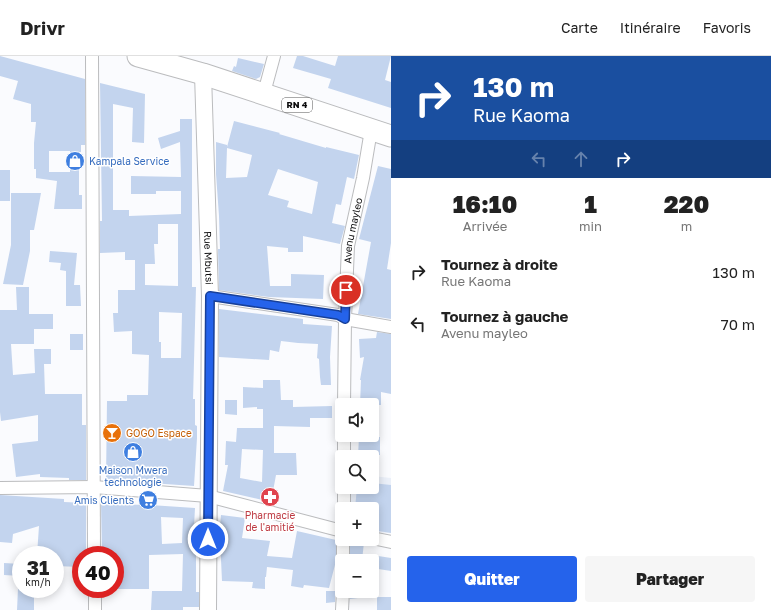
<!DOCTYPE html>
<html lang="fr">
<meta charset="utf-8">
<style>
:root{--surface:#fff;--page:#f6f6f6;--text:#222;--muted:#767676;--line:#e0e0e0;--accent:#2563eb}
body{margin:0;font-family:"Golos Text",sans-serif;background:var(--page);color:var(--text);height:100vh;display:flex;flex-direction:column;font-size:15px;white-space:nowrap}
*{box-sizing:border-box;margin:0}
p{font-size:13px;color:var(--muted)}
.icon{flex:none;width:22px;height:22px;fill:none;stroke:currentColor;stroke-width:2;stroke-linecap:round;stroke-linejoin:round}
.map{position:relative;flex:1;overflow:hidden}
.details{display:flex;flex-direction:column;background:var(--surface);width:380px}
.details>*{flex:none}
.banner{background:#1a4fa0;color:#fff;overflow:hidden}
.fabs{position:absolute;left:335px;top:342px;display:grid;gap:8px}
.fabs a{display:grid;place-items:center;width:44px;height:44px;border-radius:4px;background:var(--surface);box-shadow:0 2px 10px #0003;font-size:20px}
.speed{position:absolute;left:12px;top:490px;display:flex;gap:8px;font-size:20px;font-weight:700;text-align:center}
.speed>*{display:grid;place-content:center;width:52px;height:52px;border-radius:50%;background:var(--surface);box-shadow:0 2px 10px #0003;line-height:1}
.speed small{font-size:10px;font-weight:400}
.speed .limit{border:6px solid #d22;background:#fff;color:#111}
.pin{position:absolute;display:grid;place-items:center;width:34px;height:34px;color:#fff;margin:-17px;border:2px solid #fff;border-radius:50%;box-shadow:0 1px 4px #0007}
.me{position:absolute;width:44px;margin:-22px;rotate:0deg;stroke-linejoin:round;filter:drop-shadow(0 0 3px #0008)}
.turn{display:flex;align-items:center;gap:14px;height:84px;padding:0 16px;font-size:18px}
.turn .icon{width:52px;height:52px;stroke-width:2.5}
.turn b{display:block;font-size:28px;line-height:34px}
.lanes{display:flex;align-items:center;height:38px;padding:0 16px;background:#0003;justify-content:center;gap:20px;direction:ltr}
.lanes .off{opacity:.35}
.eta{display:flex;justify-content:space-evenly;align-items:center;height:68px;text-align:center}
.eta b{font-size:24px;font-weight:800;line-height:28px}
.button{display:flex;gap:8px;margin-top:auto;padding:8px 16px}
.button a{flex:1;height:46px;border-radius:4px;background:var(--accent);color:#fff;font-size:16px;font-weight:800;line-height:46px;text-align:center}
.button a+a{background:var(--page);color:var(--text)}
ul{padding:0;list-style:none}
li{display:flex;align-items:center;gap:12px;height:52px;padding:0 16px}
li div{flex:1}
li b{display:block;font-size:15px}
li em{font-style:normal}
header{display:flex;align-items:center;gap:24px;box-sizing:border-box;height:56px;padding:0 20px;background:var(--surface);border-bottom:1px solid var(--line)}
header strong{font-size:19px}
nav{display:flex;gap:22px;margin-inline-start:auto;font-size:14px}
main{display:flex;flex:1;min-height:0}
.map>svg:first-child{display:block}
.built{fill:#ebf0f9}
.building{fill:#c3d4ee;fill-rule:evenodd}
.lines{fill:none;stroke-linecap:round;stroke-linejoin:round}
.minor-casing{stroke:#bbbcbe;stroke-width:14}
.tertiary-casing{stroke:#bbbcbe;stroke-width:18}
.trunk-casing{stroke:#bbbcbe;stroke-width:23}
.minor{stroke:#fff;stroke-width:12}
.tertiary{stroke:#fff;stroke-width:16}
.trunk{stroke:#fff;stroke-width:21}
.route-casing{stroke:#184099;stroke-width:10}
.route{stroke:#2563eb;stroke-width:7}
.labels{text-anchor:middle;stroke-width:3;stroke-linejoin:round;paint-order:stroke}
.shield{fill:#fff;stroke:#545455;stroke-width:1}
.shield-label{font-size:9px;font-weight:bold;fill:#0b0b0c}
.shop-label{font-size:10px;fill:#366cbe;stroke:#fff;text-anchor:start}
.street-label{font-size:10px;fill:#0b0b0c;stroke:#fff}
.food-label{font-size:10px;fill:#c56008;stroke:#fff;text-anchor:start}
.health-label{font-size:10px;fill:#be3a42;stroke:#fff}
</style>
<header>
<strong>Drivr</strong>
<nav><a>Carte</a><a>Itinéraire</a><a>Favoris</a></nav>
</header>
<main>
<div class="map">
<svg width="391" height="554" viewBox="0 0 391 554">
<rect width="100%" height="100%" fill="#fafbfe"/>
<path class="built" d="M372 420 391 422V477L372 476V453H349L348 431H372Z"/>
<g class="building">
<path d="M0 0 85 23V89H81V96H79V139H82V153H54L57 125 36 122V113H34V87L36 66H31V48L13 43 18 25 0 20ZM49 95H70V116H49Z"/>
<path d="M297 0H303L335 10 338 0H391L385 24 391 26V52L328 32 331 23 293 12Z"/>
<path d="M238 2 264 8 260 21 256 23 232 15 234 10 236 11Z"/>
<path d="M100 27 145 38 144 87 132 86 133 52 113 48V154H129V160L181 158V135H156V138H131V120L181 121 180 86 161 93 158 82 180 75V63H192V231H196L193 343H195V369L197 370V382L194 430 106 424 107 345H127V339H148L149 299 132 298V275L114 276 113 257H118V234H135V204H125V196L100 197V165H102ZM158 168H178V230L145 229V208H155L154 188H158ZM159 256 182 257 181 302H161V286H159Z"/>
<path d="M234 65 280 77 279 78 326 92V91L359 99 354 123 347 121 341 149 336 148 332 167 345 170 340 188 303 180V196H288V192L267 190 270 230H291V218L324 219 323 243 269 241 219 234 218 193H220L219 160 216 118V86L227 89V91ZM227 92 252 99 247 121 226 122ZM278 113 318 126 312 158 287 151 289 145 268 139Z"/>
<path d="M378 110 391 113V187L387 213 391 214V263L358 258 371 186 359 183Z"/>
<rect x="0" y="114" width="10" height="31"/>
<path d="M11 137H41L34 174H30V195L23 229 3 228 11 189Z"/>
<path d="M50 195 77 197 74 229H80L81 250H66V215L60 214 61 207 49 206Z"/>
<path d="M16 231H29V258H53V273H34V288H11L13 319 35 317 34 293H51V308H44L45 338H82V369H86V424H69V422L40 421V418L16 421 12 388 38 385V359L1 365 0 356V254H17Z"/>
<path d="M219 253 303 263V268L332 270 330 301 331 329H321L320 321 319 303 317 302 318 288 298 287 281 285 279 296 270 294 269 304 219 301Z"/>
<path d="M377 276 391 278V338L381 336V349H360L361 324H360L364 301 360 302 359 283 376 282Z"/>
<rect x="70" y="278" width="13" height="16"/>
<path d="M263 324H280L281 344H293V351L332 350V362H310V371L274 370V397H296L297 419H276L271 446 223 435 228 409H225L226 385 236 386 237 372H263V353H257V351L243 352V331L263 332ZM242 393 263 394 262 426 240 422Z"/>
<path d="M225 344H237V359L225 358Z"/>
<path d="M359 380 380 381V399H377V401H358Z"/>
<path d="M372 427 391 429V477L372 474V453H355L357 431H372Z"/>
<path d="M0 439 64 443V446L86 447V499H81V511L55 510V499H37L39 470 13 478 12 487 0 486Z"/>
<path d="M101 448 150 449 195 452 193 489H196V536H199V551H183V554H151L152 535H182L183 498 149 499V533H115V499H102ZM161 461 183 462 182 487 162 488Z"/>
<path d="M221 459 245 462 242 482 270 485 267 500 292 502 297 475 336 484V505L329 532 304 529 303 532 291 530 293 514 267 511 266 521H265V533L252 532 253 526 222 525 220 482H219Z"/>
<path d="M350 484 364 486 362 505H350Z"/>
<path d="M372 499 391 502V515L372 512Z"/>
<path d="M4 507 21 508V520L4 519Z"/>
<path d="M18 533 34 534V554H17Z"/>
<path d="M326 535H335V546L326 547Z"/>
<path d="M350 535H366V541L350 543Z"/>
<rect x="377" y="541" width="14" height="13"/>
</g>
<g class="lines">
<g class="minor-casing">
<g id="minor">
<path d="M92 0 94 499"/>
<path d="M264 37 274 0"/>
<path d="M210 240 338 259 345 263 391 271"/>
<path id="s1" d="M344 349 345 263 348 190 363 122 371 74"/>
<path d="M344 401V379"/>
<path d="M0 432 94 431 208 440 342 475"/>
<path d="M344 453V431"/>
<path d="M372 482 391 486"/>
<path d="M343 505V483"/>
<path d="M95 533V554"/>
<path d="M342 554 343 535"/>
</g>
</g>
<g class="tertiary-casing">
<g id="tertiary">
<path id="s2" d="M203 18 210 240 208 554"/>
</g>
</g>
<g class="trunk-casing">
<path id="trunk" d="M138 0 203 18 391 80"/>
</g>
<use href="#minor" class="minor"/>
<use href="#tertiary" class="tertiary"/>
<use href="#trunk" class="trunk"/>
</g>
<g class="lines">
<g class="route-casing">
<path id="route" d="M208 483 210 240 338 259 345 263 346 234"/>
</g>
<use href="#route" class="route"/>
</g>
<defs>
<g id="shop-disc" transform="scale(1)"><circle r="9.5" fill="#3f7fe0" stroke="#fff"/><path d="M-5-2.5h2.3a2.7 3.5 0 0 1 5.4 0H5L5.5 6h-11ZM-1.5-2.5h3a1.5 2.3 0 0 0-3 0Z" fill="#fff"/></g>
<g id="bar-disc" transform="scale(1)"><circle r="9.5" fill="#e8710a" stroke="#fff"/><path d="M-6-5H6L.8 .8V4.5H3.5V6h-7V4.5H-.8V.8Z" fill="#fff"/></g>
<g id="pharmacy-disc" transform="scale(1)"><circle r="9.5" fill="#e0444e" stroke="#fff"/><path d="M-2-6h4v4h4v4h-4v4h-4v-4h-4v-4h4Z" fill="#fff"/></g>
<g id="supermarket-disc" transform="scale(1)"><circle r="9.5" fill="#3f7fe0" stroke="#fff"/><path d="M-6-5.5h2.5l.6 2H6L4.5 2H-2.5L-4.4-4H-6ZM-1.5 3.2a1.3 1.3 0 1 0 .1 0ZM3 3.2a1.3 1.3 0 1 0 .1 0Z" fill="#fff"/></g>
</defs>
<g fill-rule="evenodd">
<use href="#shop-disc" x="75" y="105"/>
<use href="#bar-disc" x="112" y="377"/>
<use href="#shop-disc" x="133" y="396"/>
<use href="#pharmacy-disc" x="270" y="441"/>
<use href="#supermarket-disc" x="148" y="444"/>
</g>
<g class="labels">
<rect class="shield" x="282" y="42" width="30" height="14" rx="3"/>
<g class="shield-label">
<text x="297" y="52">RN 4</text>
</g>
<g class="shop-label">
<text x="89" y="109">Kampala Service</text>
<text x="133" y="418" text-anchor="middle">Maison Mwera<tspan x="133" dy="12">technologie</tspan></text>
<text x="134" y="448" text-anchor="end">Amis Clients</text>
</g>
<g class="street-label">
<text dy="4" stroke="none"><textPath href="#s1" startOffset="175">Avenu mayleo</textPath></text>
<text dy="4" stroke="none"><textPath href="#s2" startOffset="184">Rue Mbutsi</textPath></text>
</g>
<g class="food-label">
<text x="126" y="381">GOGO Espace</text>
</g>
<g class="health-label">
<text x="270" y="463">Pharmacie<tspan x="270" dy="12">de l'amitié</tspan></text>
</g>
</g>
</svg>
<div class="fabs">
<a><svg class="icon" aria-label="sound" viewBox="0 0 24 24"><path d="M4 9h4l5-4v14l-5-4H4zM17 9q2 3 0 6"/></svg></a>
<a><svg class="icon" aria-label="search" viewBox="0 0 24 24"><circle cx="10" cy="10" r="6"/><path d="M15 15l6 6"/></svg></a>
<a>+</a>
<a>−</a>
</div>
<div class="speed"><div>31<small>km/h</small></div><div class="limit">40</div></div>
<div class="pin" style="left:346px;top:234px;background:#d93025"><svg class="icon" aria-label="arrive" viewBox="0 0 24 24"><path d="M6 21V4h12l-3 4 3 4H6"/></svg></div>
<svg class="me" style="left:208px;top:483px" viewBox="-20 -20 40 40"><circle r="17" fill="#2563eb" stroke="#fff" stroke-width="3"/><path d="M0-11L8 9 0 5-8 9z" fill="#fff"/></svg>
</div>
<section class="details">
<div class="banner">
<div class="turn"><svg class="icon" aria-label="right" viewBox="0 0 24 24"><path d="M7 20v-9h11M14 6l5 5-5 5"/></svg><div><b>130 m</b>Rue Kaoma</div></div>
<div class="lanes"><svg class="icon off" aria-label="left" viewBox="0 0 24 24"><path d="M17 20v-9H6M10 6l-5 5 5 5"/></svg><svg class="icon off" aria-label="ahead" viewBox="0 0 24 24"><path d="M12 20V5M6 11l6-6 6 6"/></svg><svg class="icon" aria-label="right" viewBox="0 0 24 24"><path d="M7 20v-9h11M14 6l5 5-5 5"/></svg></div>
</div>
<div class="eta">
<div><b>16:10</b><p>Arrivée</p></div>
<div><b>1</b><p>min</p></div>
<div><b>220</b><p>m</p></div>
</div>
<ul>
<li><svg class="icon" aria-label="right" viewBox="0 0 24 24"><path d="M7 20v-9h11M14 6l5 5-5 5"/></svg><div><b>Tournez à droite</b><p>Rue Kaoma</p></div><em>130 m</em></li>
<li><svg class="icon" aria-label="left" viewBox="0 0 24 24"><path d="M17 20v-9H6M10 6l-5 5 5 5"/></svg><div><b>Tournez à gauche</b><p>Avenu mayleo</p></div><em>70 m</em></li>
</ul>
<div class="button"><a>Quitter</a><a>Partager</a></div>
</section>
</main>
